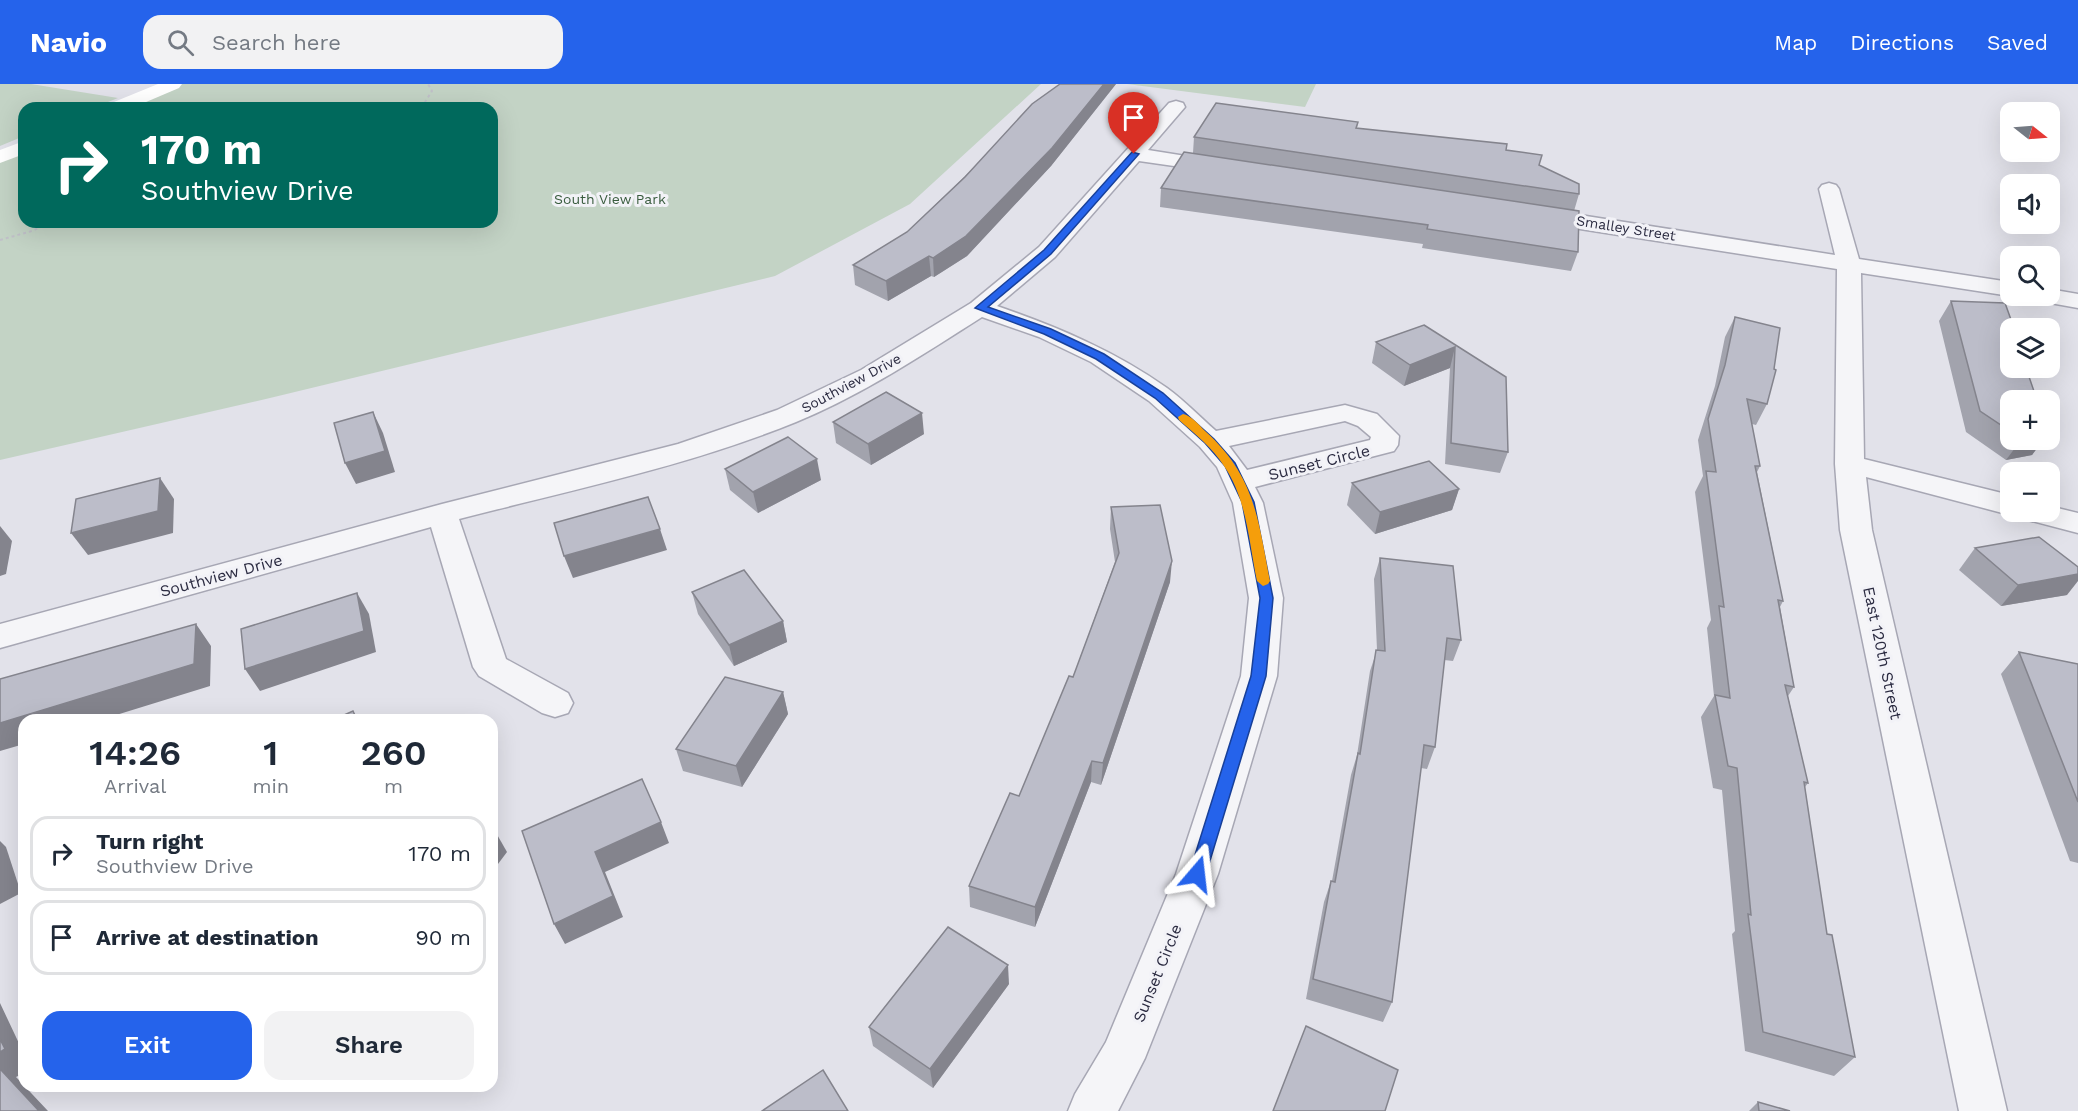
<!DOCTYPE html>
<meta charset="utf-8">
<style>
:root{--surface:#fff;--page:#f2f2f3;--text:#1f2937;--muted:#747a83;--line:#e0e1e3;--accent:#2563eb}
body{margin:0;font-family:"Work Sans",sans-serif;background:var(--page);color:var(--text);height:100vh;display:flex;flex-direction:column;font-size:22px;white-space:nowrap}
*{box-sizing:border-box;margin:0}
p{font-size:20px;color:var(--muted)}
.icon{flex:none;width:33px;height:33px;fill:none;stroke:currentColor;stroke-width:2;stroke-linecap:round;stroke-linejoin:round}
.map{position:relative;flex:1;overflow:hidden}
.sheet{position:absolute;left:18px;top:630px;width:480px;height:378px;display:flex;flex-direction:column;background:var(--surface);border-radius:18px;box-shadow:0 6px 24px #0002}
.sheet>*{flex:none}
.guide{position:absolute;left:18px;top:18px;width:480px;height:126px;border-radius:18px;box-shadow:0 6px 24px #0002;background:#00695c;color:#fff;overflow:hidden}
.needle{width:39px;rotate:107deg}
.fabs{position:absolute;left:2000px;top:18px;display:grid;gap:12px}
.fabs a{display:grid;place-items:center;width:60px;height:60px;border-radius:12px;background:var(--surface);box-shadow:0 6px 24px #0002;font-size:30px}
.pin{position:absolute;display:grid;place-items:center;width:51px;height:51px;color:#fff;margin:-62px -26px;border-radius:50% 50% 50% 0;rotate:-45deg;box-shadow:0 0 6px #0007}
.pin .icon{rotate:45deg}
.me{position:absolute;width:66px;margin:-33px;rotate:17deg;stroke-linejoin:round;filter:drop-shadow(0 0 4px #0008)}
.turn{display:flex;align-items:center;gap:21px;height:126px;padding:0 24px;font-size:27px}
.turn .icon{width:78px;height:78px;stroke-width:2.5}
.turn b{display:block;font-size:42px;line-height:51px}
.eta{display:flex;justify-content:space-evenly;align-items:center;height:102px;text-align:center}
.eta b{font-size:36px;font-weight:600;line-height:42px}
.primary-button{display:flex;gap:12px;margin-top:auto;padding:12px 24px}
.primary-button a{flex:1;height:69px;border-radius:18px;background:var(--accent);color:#fff;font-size:24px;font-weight:600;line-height:69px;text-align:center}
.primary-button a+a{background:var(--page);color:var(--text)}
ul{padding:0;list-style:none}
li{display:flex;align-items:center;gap:18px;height:75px;margin:0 12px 9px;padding:0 12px;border:3px solid var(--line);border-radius:18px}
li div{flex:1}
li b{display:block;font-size:22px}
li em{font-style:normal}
header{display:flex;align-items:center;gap:36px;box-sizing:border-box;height:84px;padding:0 30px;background:var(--accent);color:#fff}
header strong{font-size:28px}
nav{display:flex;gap:33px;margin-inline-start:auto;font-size:21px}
.search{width:420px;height:54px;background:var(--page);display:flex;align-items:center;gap:15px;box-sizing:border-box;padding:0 21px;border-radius:18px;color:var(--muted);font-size:22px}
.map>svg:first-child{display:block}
.green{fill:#c3d3c5}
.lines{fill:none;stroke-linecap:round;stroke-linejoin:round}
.street-casing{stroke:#a7a7b4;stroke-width:3}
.path{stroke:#c0c0c8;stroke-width:2;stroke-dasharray:3 3;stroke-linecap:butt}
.street{fill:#f5f5f8;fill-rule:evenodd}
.secondary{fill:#fff;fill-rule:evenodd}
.wall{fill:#a2a3ad}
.shaded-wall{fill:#84848d}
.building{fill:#bcbdc9;stroke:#84848d;stroke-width:1.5}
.route{fill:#2563eb;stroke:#184099;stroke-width:1.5}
.slow{fill:#f59e0b}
.labels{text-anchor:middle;stroke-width:6;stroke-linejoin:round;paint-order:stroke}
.far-park-label{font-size:14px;fill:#395c3e;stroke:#f2f2f7}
.far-street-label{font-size:14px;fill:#2b2b41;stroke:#f2f2f7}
.street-label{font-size:16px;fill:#2b2b41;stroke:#f2f2f7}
</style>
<header>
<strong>Navio</strong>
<div class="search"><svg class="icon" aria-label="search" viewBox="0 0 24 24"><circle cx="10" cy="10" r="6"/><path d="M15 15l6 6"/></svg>Search here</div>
<nav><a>Map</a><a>Directions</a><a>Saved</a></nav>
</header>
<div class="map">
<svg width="2078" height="1027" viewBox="0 0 2078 1027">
<rect width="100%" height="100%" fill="#e2e2ea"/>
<g class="green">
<path d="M0 0H31L118 14 93 24H24V52L0 62Z"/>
<path d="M173 0H1041L910 120 775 192 270 314 0 376V73L24 63V138H492V24H116Z"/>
<path d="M1127 0H1316L1305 23Z"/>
</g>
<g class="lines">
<g class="street-casing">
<g id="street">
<path d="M1176 17 1183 19 1185 23 1148 66 1230 79 1233 83 1230 87 1223 89 1139 77 1055 173 997 222C1058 243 1115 267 1167 304 1185 317 1200 333 1216 347L1345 321 1377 330 1399 352 1398 361 1394 367 1255 403 1263 419 1283 514 1277 592 1218 790 1145 974 1118 1027H1068L1075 1010 1106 958 1176 790 1241 592 1249 514 1233 419 1217 383 1200 363 1149 317 1091 278 1039 253 982 233C922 271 862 311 796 338 688 382 571 406 459 435L506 575 568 609 573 619 568 629 555 633 542 629 479 592 473 583 431 443 0 564V540L442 420 678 360 777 326 861 286 971 219 1039 163 1169 19ZM1345 337 1358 342 1371 353 1370 356 1247 386 1229 362Z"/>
<path d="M1829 99 1836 101 1839 105 1859 175 2010 198V212H2013H2010L1861 189 1864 375 2010 411V428H2049V422L2078 429V449L2024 435 2020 428 2010 431 1866 393 1872 446 2007 1027H1959L1840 446 1835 380 1837 185 1535 138 1527 136 1524 131 1527 126 1535 124 1835 171 1819 105 1822 101Z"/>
<path d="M2049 205 2078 210V224L2039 217 2036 212H2049Z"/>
</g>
</g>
<g class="path">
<path d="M414 24 425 18 432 7 428 0"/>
<path d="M0 156 32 147 51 138"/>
</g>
<use href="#street" class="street"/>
<g class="secondary">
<path d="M158 0H182L179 4 132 24H107L109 20Z"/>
<path d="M24 57V70L0 79V66Z"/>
</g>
</g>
<g class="wall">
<path d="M1060 0H1116L1051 82 967 172 934 193 931 192 888 217 855 201 853 181 907 148Z"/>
<path d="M1358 38 1357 44 1539 81 1579 110 1574 127 1578 168 1571 187 1422 164 1423 160 1160 123 1161 104 1193 69 1194 53Z"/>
<path d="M1951 217 2010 316V356H2043L2032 371 2006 376 1966 348 1939 237Z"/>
<path d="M1735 233 1767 320 1756 341 1752 340 1760 382 1757 388 1783 517 1780 523 1794 603 1788 612 1808 699 1805 703 1827 850 1855 973 1834 992 1745 967 1732 850 1735 847 1722 706 1713 704 1701 633 1714 612 1707 544 1711 536 1695 408 1703 392 1698 356 1715 302 1725 253Z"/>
<path d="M1424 241 1506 293 1508 368 1500 389 1445 380 1450 284 1404 302 1372 279 1376 258Z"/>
<path d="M833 338 924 350 871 381 836 359Z"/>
<path d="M725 385 821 396 758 429 730 406Z"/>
<path d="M1352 399 1459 405 1452 426 1375 450 1347 421Z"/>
<path d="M1111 423 1170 498 1101 701 1091 698 1035 843 970 823 969 802 1019 712 1073 593 1115 478 1110 445Z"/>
<path d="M1975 464 2067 511 2001 522 1959 486Z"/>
<path d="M1380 474 1461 556 1453 577 1444 576 1435 663 1427 685 1421 684 1392 918 1383 938 1306 915 1324 818 1331 797H1332L1351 691 1357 671 1370 587 1377 566 1374 495Z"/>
<path d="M692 508 783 537 787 558 734 582 698 530Z"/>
<path d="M2019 568 2078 580V779L2070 777 2001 590Z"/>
<path d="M783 608 788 630 742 703 683 687 676 665Z"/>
<path d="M1009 900 933 1004 873 962 869 943Z"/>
<path d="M1758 1018 1790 1027H1749Z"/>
</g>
<g class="shaded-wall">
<path d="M1104 0H1116L1051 82 967 172 934 193 933 174Z"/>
<path d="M929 172 931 192 888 217 886 197Z"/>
<path d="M1455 263 1450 284 1404 302 1410 281Z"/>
<path d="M373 328 383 349 395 388 356 400 345 379Z"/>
<path d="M922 329 924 350 871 381 868 360Z"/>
<path d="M2021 356H2043L2032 371 2006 376Z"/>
<path d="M817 375 821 396 758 429 753 408Z"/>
<path d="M160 394 174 415 173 449 88 471 71 449Z"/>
<path d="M1459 405 1452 426 1375 450 1380 428Z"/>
<path d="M0 442 12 457 6 490 0 492Z"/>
<path d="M660 445 667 466 573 494 564 472Z"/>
<path d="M1172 477 1170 498 1101 701 1103 679Z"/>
<path d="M2078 490V497L2067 511 2001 522 2018 501Z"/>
<path d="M357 509 369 530 376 568 260 607 245 585Z"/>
<path d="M783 537 787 558 734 582 729 561Z"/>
<path d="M196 540 211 562 210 602 100 636H24V660L0 667V639Z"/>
<path d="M783 608 788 630 742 703 736 682Z"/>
<path d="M1092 677 1091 698 1035 843V823Z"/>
<path d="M661 738 669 759 605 788 623 833 565 860 554 840 595 768Z"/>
<path d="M495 747 507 768 492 788V750Z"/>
<path d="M0 757 6 763 21 809 0 820Z"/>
<path d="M1008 881 1009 900 933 1004 930 985Z"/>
<path d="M0 919 24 970V989L16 993 48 1027H39L0 985Z"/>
</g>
<g class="building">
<path d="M1060 0H1104L1052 64 966 152 933 174 929 172 886 197 853 181 907 148 965 93 1032 20Z"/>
<path d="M1216 19 1358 38 1356 44 1507 60 1506 66 1542 71 1539 81 1579 100V110L1194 53Z"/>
<path d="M1184 68 1579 127 1578 168 1427 145 1428 141 1161 104Z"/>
<path d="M1951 217 2005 219 2014 244H2010V284H2026L2037 316H2010V347L1980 327Z"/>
<path d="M1735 233 1780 244 1774 285 1776 286 1767 320 1747 315 1760 382H1755L1783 517 1778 516 1794 603 1785 601 1808 699 1804 698 1827 850 1832 851 1855 973 1763 948 1748 830 1751 831 1737 684 1728 682 1715 611 1730 614 1719 522 1724 523 1706 387 1716 388 1708 335 1725 281Z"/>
<path d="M1424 241 1506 293 1508 368 1451 359 1455 263 1410 281 1376 258Z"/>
<path d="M886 308 922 329 868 360 833 338Z"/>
<path d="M373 328 385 367 345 379 334 339Z"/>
<path d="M788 353 817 375 753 408 725 385Z"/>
<path d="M1429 377 1459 405 1380 428 1352 399Z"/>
<path d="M160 394 158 427 71 449 76 415Z"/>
<path d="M648 413 660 445 564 472 554 439Z"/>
<path d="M1160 421 1172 477 1103 679 1092 677 1035 823 969 802 1010 709 1019 712 1069 592 1073 593 1119 469 1111 423Z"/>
<path d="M2039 453 2078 483V490L2018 501 1975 464Z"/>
<path d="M1380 474 1453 482 1461 556 1447 554 1435 663 1424 661 1392 918 1313 895 1331 797 1335 798 1358 669 1360 670 1376 566 1385 567Z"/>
<path d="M744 486 783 537 729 561 692 508Z"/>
<path d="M357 509 364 547 245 585 241 545Z"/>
<path d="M196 540 194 580 0 639V595Z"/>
<path d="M2019 568 2078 580V718Z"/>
<path d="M725 593 783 608 736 682 676 665Z"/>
<path d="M353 627 357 636H333Z"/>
<path d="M642 695 661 738 595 768 613 812 554 840 522 747Z"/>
<path d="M948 843 1008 881 930 985 869 943Z"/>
<path d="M1306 942 1398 986 1385 1027H1273Z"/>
<path d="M0 955 5 965 0 968Z"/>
<path d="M0 985 39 1027H0Z"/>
<path d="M823 986 848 1027H762Z"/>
<path d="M1758 1018 1790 1027H1759Z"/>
</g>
<path class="route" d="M1132 68 1139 70 1051 170 988 223 1051 245 1104 270 1163 309 1214 355 1235 379 1254 418 1273 514 1266 592 1206 790 1203 795 1197 797 1191 795 1189 790 1251 592 1260 514 1242 418 1225 382 1205 359 1155 314 1096 275 1044 250 975 224 1044 166Z"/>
<path class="slow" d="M1183 330C1192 332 1199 341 1205 347 1255 392 1258 435 1270 497L1268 500 1263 502 1257 497C1249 459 1247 415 1224 382 1213 364 1195 350 1179 336L1178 333Z"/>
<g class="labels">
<g class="far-park-label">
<text x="610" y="120">South View Park</text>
</g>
<g class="far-street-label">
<text transform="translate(1626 144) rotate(9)" y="5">Smalley Street</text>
<text transform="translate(851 299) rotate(-28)" y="5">Southview Drive</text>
</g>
<g class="street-label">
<text transform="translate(1319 378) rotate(-14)" y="6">Sunset Circle</text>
<text transform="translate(221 491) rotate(-15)" y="6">Southview Drive</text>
<text transform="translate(1883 569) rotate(78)" y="6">East 120th Street</text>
<text transform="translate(1157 889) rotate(-68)" y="6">Sunset Circle</text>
</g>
</g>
</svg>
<div class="fabs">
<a><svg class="needle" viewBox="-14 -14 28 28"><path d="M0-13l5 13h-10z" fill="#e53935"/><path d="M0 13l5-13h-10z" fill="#747a83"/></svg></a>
<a><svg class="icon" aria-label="sound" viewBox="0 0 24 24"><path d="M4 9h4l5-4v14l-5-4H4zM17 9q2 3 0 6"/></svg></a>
<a><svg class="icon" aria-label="search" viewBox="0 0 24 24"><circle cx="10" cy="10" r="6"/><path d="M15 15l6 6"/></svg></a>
<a><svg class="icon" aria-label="layers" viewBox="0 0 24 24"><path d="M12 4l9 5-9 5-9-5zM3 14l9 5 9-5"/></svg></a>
<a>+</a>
<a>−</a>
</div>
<div class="pin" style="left:1134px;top:70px;background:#d93025"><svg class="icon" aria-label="arrive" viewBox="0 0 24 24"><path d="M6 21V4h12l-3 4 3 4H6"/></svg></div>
<svg class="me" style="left:1197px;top:790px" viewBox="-20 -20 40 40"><path d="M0-17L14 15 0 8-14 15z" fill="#2563eb" stroke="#fff" stroke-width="4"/></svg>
<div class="guide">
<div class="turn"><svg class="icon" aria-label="right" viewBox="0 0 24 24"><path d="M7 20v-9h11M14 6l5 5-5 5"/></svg><div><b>170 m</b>Southview Drive</div></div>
</div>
<section class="sheet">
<div class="eta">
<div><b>14:26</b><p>Arrival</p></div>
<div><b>1</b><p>min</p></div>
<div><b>260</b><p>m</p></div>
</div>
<ul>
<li><svg class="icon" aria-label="right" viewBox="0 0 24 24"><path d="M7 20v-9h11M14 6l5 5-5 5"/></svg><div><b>Turn right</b><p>Southview Drive</p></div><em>170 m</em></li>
<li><svg class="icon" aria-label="arrive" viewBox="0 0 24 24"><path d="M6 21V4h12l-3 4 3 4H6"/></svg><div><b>Arrive at destination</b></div><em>90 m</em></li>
</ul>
<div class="primary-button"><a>Exit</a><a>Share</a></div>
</section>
</div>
